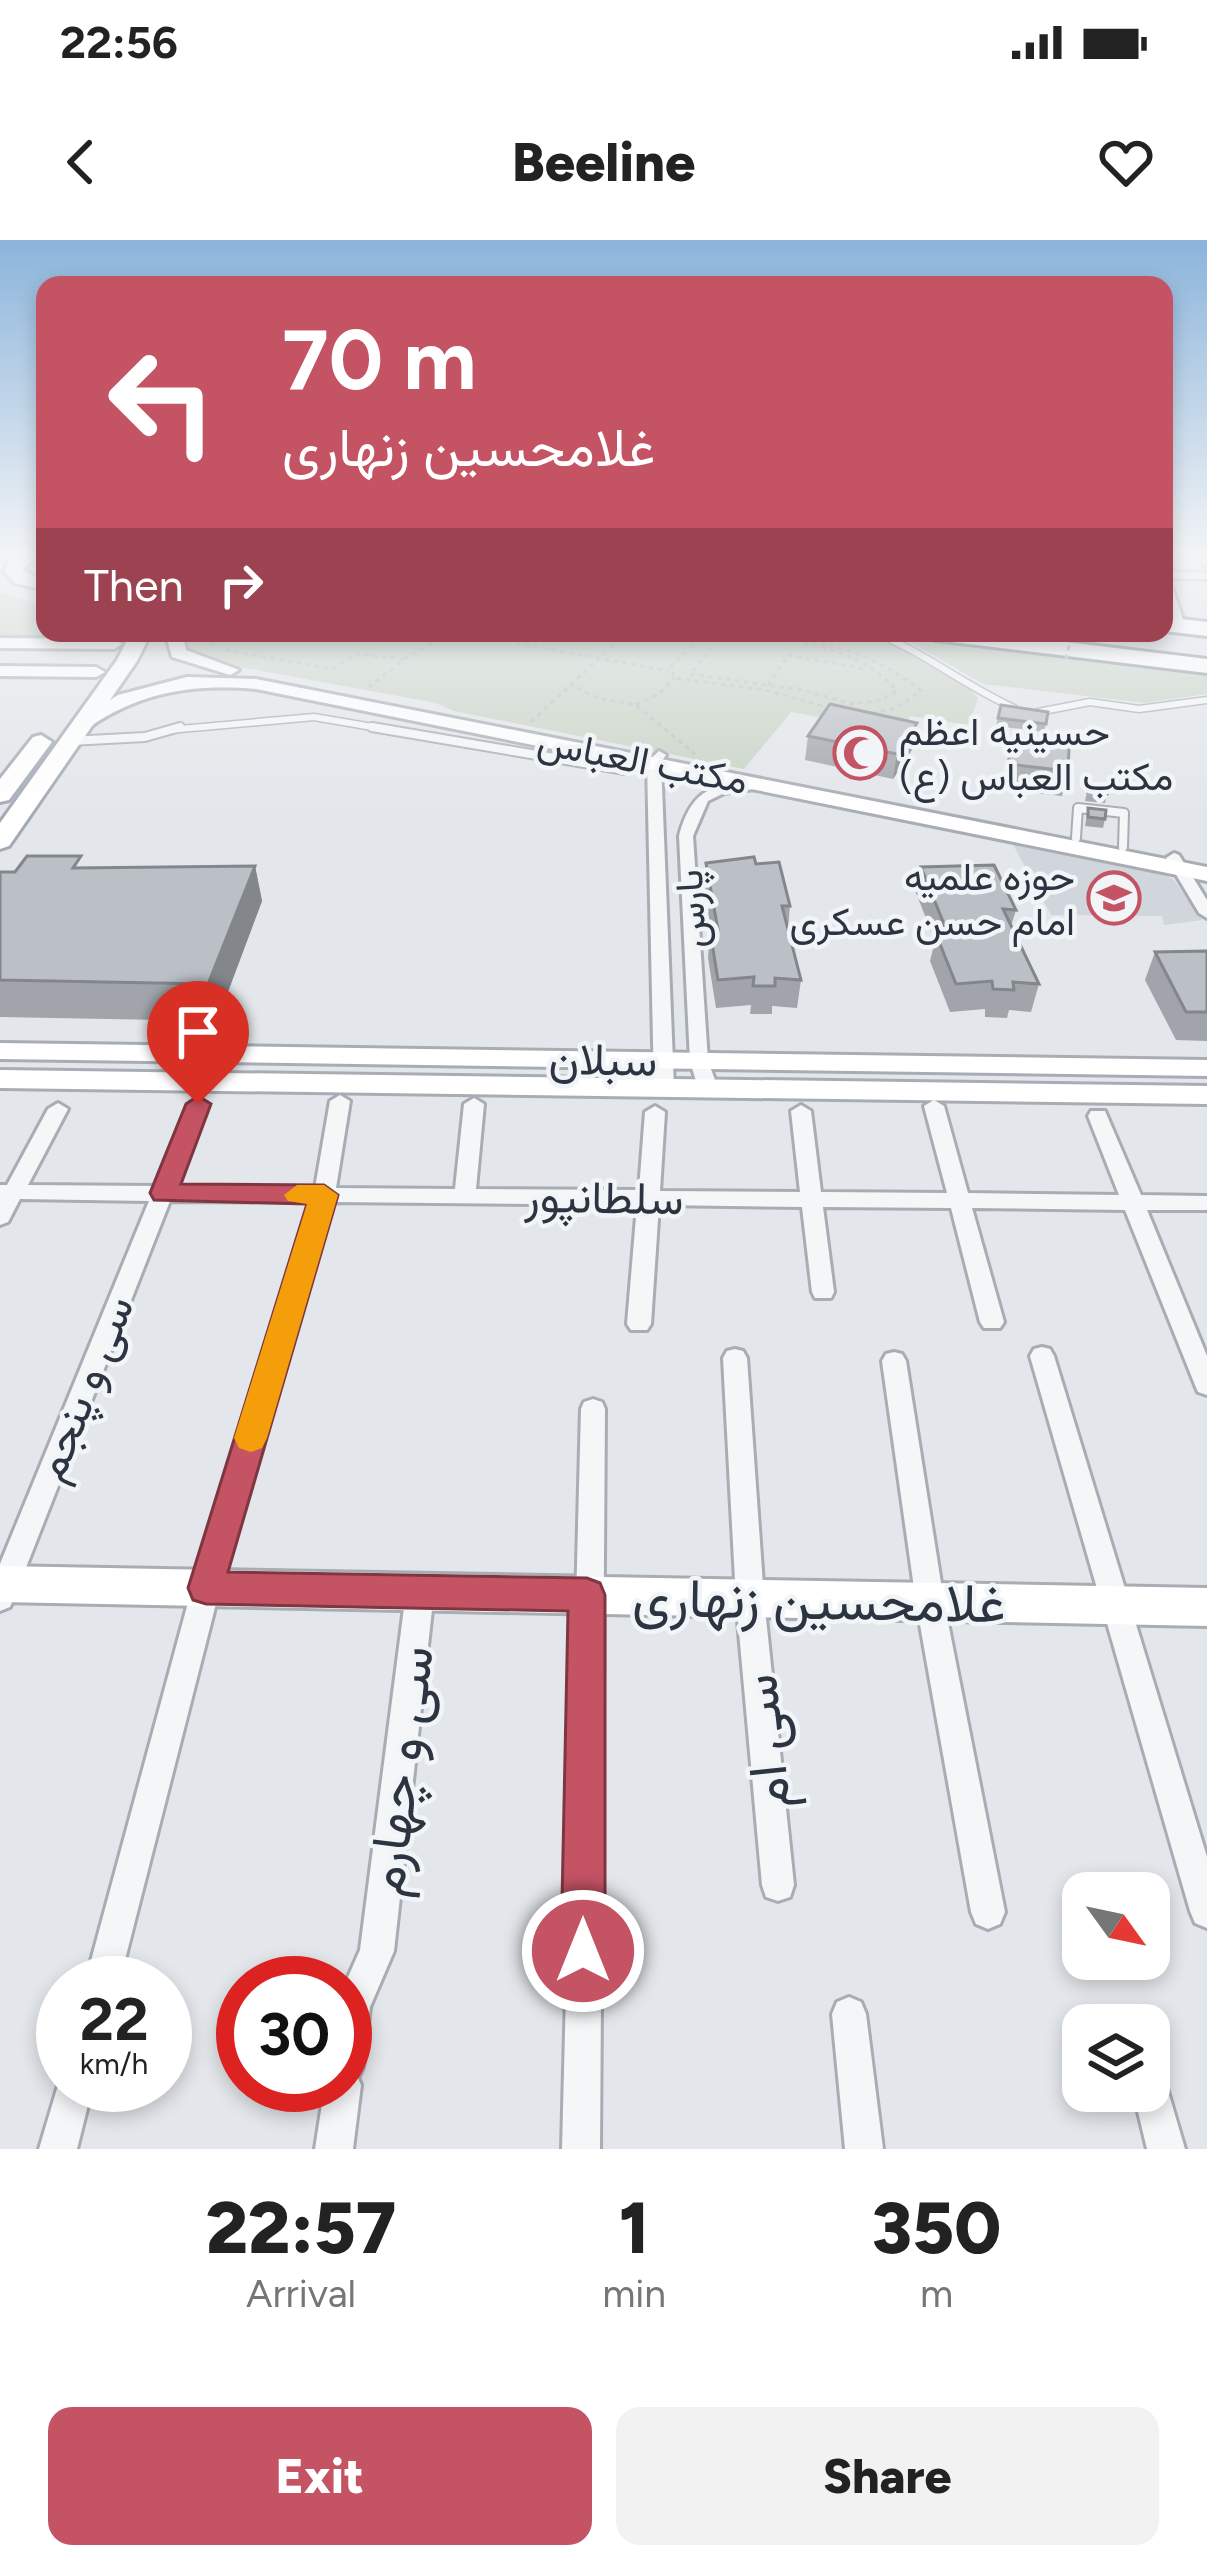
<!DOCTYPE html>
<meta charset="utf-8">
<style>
:root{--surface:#fff;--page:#f2f2f2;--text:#222;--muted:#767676;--accent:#c45364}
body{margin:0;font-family:Figtree,Vazirmatn,sans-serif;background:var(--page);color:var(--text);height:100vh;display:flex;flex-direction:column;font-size:45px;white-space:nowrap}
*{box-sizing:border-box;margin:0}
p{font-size:39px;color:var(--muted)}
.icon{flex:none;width:66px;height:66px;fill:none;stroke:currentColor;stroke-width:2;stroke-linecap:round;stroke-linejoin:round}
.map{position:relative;height:1909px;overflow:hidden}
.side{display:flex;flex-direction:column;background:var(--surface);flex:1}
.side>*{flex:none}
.top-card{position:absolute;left:36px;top:36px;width:1137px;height:366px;border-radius:24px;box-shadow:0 6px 18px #0003;background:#c45364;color:#fff;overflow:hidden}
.needle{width:78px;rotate:123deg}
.fabs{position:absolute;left:1062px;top:1632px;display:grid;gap:24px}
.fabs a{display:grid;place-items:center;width:108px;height:108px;border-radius:24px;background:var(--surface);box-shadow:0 6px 18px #0003;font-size:60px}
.speed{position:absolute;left:36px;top:1716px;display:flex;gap:24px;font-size:60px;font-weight:700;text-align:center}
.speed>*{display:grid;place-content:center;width:156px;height:156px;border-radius:50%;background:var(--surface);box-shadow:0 6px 18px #0003;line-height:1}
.speed small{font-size:30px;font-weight:400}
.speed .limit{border:18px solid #d22;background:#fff;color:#111}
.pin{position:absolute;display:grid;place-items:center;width:102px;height:102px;color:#fff;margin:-123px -51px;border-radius:50% 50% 50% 0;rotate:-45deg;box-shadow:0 0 12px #0007}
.pin .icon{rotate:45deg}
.me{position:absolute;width:132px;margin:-66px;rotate:0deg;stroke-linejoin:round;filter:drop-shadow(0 0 9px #0008)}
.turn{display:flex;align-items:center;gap:42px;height:252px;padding:0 48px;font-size:54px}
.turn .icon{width:156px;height:156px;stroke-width:2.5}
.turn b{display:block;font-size:84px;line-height:102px}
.then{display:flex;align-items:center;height:114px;padding:0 48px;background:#0003;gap:24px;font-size:45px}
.eta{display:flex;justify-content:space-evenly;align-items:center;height:204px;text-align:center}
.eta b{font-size:72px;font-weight:800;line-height:84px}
.primary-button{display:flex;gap:24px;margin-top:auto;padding:24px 48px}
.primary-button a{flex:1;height:138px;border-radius:24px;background:var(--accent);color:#fff;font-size:48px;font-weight:800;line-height:138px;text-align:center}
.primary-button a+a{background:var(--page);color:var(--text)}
.status{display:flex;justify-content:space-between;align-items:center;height:84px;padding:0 60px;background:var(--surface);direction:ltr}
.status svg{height:33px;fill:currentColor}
header{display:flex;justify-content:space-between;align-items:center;height:156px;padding:0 48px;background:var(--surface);font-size:54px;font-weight:800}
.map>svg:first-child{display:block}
.built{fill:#d1d5dc}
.green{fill:#c8d3c5}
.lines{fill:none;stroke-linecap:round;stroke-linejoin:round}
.lane-far1-casing{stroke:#a8adb4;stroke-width:9}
.lane-casing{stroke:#a8adb4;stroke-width:12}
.street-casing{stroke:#a8adb4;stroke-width:6}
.secondary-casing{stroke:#a8adb4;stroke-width:6}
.primary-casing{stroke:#a3aab5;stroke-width:6}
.highway-casing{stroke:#8b939f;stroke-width:6}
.path{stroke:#bdc0c5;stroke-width:3;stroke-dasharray:4.5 4.5;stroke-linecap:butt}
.lane-far1{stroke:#f5f6f8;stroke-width:6}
.lane{stroke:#f5f6f8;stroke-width:8}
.street{fill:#f5f6f8;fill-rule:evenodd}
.secondary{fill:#fff;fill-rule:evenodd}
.primary{fill:#fff;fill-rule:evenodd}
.highway{fill:#fff;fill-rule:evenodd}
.path-bridge{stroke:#bdc0c5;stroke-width:3;stroke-dasharray:4.5 4.5;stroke-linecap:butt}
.wall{fill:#a1a4aa}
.shaded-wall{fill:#83868b}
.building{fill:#bbbfc6;stroke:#83868b;stroke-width:3}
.route{fill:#c45364;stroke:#7f3641;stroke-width:3}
.slow{fill:#f59e0b}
.labels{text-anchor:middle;stroke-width:9;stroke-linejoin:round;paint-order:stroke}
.far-poi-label{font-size:39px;fill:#2c3441;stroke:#f2f5f7;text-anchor:start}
.far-street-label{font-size:39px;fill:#2c3441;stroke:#f2f5f7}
.street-label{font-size:45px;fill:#2c3441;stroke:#f2f5f7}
.near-street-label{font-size:54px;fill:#2c3441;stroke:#f2f5f7}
</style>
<div class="status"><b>22:56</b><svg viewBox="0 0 49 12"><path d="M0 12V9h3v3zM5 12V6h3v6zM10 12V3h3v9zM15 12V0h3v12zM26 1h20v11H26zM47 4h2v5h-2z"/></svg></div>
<header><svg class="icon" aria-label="back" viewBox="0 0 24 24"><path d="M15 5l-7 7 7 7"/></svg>Beeline<svg class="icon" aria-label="heart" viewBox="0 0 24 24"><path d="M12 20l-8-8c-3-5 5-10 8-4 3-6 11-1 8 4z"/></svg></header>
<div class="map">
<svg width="1207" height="1909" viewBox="0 0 1207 1909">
<rect width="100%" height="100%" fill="#e3e6ea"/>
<path class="built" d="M1009 597 1144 624 1174 640 1202 680 1164 685 1162 676 1051 675Z"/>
<g class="green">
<path d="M0 353 45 366V393H88L89 397 0 398Z"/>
<path d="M189 393H867C906 406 951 425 978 458L969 485 910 476 904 492 791 472 744 529 454 471 436 463 207 421 181 408Z"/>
<path d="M885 393 1207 431V454L1145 463 983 444 912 403Z"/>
</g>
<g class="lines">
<g class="lane-far1-casing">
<g id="lane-far1">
<path d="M876 393C927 414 965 446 1014 468"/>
<path d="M1038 472 1090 462 1139 469 1207 460"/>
<path d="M169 490 314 477 390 490"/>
</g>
</g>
<g class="lane-casing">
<g id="lane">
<path d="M372 487 625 530 643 519"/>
<path d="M70 501 145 497 180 487"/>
<path d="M1076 598 1078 568 1124 573 1123 607"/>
</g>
</g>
<g class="street-casing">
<g id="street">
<path d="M1192 311H1202L1207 317V327Z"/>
<path d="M1164 332 1207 333V339L1169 338 1186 388 1176 386 1164 353Z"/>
<path d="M659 511 666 515 661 522 674 848 664 854 654 848 647 522Z"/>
<path d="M764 540 769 541V547L724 553 708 561 693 596 708 821 718 848 708 854 698 848 690 821 679 596C693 544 716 545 764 540Z"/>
<path d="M1174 613 1179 615 1207 660V678L1199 673 1166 618Z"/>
<path d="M340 855 350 861 336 948 455 949 464 864 474 858 484 864 476 949 639 950 645 872 655 866 665 872 660 951 800 952 791 871 801 865 811 871 821 952 947 953 924 866 934 860 944 866 968 953 1119 955 1088 876 1091 871H1105L1141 955 1207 956V970H1147L1207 1116V1155L1198 1152 1195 1145 1125 970 972 968 1004 1082 1000 1088H984L980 1082 951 968 823 967 834 1052 831 1058H815L812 1052 802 967 659 965 651 1084 647 1090H631L627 1084 637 965 332 962 220 1348 119 1743H85L192 1348 311 962 170 961 14 1358 10 1367 0 1371V1324L149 961 20 959 8 982 0 985V945H7L48 869 58 863 68 869 28 945 155 946 188 864 198 858 208 864 175 946 315 948 330 861Z"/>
<path d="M1042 1107 1050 1109 1054 1116 1207 1617V1688L1195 1683 1190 1671 1030 1116 1034 1109Z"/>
<path d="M735 1109 743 1111 747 1118 764 1359 794 1645 790 1657 778 1661 766 1657 762 1645 736 1359 723 1118 727 1111Z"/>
<path d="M894 1112 902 1114 906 1121 944 1362 1005 1672 1000 1684 988 1689 976 1684 971 1672 916 1362 882 1121 886 1114Z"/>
<path d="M593 1159 602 1162 605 1169 600 1909H562L581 1169 584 1162Z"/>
<path d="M420 1339 430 1343 434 1352 394 1711 370 1767 363 1827 358 1838 361 1845 353 1909H315L325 1845H345V1744L360 1710 406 1352 410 1343Z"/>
<path d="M849 1757 861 1762 866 1774 883 1909H845L832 1774 837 1762Z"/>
<path d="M1149 1826 1162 1831 1185 1909H1147L1133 1851H1149Z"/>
<path d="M62 1832 63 1845H93L77 1909H39Z"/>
</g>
</g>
<g class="secondary-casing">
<g id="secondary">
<path d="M173 393H191L184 400 186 410 239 430 230 435 172 417 167 399Z"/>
<path d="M0 398 114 399 122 404 114 409 0 408Z"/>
<path d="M0 426 96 427 105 432 96 437 0 436Z"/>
<path d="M187 437 256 439 1207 627V641L256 449C194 444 143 451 91 486L75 482 118 455Z"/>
<path d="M0 803 1207 820V836L0 819Z"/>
<path d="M0 830 1207 846V864L0 848Z"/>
<path d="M0 1326 1207 1348V1386L0 1362Z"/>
</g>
</g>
<g class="primary-casing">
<g id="primary">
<path d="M21 311H43L22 330 45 340V350L15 343 4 331 11 317Z"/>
<path d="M131 393H151L137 421 9 606 0 609V583L117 420Z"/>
<path d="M41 495 52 502 9 560 0 562V539L33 497Z"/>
</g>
</g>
<g class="highway-casing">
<g id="highway">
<path d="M1164 377 1207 382V396L1164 391Z"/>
<path d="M924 393H992L1207 419V433L935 400Z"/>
</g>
</g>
<g class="path">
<path d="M463 393 669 431"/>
<path d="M706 393 671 426 674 438 765 450 831 468"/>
<path d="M768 393C825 401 876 414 921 451L896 468 866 475"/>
<path d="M732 395C791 400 856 403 897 451L881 460 852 464 802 450 690 434 719 400Z"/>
<path d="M209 405 230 393"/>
<path d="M226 410 332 429 357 414 404 419 369 447"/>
<path d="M404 419 449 393"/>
<path d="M569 444 598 458 636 465 695 514"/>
<path d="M768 445 788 415 865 429"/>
<path d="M636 465 660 453 674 438"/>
<path d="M531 482 626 393"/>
</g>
<use href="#lane-far1" class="lane-far1"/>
<use href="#lane" class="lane"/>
<use href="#street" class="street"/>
<use href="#secondary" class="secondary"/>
<use href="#primary" class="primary"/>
<use href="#highway" class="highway"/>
<path class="path-bridge" d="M1066 419 1072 393"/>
</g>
<g class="wall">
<path d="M1001 465 1048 472 1044 492 996 486Z"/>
<path d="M917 483 913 508 893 539 805 520 808 496Z"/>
<path d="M1007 524 1068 531 1062 556 1002 549Z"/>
<path d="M1089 544 1107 554 1105 563 1085 561Z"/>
<path d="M1088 568 1105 579 1103 588 1085 586Z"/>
<path d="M706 623 756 624 790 666 788 688 801 740 797 768 772 766V774H750L751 765 716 768 708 718 710 691H711L705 650Z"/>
<path d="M255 626 262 661 217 781 0 777V632L85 628Z"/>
<path d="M921 627 1016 670 1011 686 1039 744 1031 772 1009 770 1007 778 985 777V769L950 772 930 721 935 701 916 653Z"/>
<path d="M1207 711V801L1176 800 1145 740 1155 712Z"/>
</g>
<g class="shaded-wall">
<path d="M917 483 913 508 893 539 897 514Z"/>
<path d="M255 626 262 661 217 781 208 744Z"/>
</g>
<g class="building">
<path d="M830 464 917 483 897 514 808 496Z"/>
<path d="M1001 465 1048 472 1046 484 998 478Z"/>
<path d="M1016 500 1069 508 1068 531 1007 524Z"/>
<path d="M1089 544 1108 547 1107 554 1088 552Z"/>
<path d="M1088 568 1106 570 1105 579 1088 577Z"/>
<path d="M27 616H81L73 628 255 626 208 744 0 740V632H15Z"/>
<path d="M754 617 756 624 779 622 790 666H782L801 740 775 738V746H753L754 737 718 740 710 691 718 690 706 623Z"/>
<path d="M994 625 1016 670 1003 669 1039 744 1013 742 1014 750 993 749 992 741 956 744 936 694H948L921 627Z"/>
<path d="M1207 711V772H1186L1155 712Z"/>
</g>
<linearGradient id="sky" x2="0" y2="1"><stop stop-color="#8bb4db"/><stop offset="0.54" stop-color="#f2f4f6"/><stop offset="1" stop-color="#f2f4f6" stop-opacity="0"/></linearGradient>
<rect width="1207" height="578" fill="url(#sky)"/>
<path class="route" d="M198 856 211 864 181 944 324 945 338 955 228 1332 587 1338 600 1343 605 1355V1711L598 1726 583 1733 567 1726 561 1711 568 1371 206 1364 193 1360 188 1348 307 964 154 960 150 953 186 864Z"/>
<path class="slow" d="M297 945H324L338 955 267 1198 262 1208 251 1212 239 1208 234 1198 307 964 288 961 284 955Z"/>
<defs>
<g id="mosque-ring" transform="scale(2.7)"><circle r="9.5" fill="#f2f5f7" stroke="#c45364" stroke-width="1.5"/><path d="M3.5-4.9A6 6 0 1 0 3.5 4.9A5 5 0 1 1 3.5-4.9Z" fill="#c45364"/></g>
<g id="school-ring" transform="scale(2.7)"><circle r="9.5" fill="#f2f5f7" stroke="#c45364" stroke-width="1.5"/><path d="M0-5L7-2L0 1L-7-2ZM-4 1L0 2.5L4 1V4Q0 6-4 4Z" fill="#c45364"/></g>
</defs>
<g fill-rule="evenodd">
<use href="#mosque-ring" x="860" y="513"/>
<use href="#school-ring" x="1114" y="658"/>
</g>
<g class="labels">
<g class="far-poi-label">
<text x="899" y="505">حسینیه اعظم<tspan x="899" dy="45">مکتب العباس (ع)</tspan></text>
<text x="1075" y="650" text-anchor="end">حوزه علمیه<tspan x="1075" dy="45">امام حسن عسکری</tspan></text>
</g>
<g class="far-street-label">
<text transform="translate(643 520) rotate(11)" y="14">مکتب العباس</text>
<text transform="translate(690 669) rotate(-93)" y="14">پارس</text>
</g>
<g class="street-label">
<text transform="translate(603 819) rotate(1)" y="16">سبلان</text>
<text transform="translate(604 957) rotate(1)" y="16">سلطانپور</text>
<text transform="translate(83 1148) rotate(-68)" y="16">سی و پنجم</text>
</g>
<g class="near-street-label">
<text transform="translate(819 1360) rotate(1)" y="19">غلامحسین زنهاری</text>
<text transform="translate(764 1502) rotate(-96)" y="19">سی ام</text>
<text transform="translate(399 1531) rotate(-83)" y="19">سی و چهارم</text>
</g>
</g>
</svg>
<div class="fabs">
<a><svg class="needle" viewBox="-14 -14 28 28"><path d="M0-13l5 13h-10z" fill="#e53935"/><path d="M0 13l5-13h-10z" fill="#767676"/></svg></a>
<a><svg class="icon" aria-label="layers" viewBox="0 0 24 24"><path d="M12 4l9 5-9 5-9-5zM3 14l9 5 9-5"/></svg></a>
</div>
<div class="speed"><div>22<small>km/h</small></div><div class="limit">30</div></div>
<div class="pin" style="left:198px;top:864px;background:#d93025"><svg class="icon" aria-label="arrive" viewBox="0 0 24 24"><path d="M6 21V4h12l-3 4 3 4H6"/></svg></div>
<svg class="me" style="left:583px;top:1711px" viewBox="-20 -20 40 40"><circle r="17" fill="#c45364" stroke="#fff" stroke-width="3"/><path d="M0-11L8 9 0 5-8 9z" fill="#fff"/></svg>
<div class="top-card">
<div class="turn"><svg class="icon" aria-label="left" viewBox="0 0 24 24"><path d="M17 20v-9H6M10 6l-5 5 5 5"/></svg><div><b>70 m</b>غلامحسین زنهاری</div></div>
<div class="then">Then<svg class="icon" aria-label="right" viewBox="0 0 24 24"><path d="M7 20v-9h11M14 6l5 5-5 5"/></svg></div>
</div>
</div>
<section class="side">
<div class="eta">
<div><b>22:57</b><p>Arrival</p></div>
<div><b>1</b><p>min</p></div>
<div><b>350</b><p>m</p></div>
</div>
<div class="primary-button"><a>Exit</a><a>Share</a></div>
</section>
